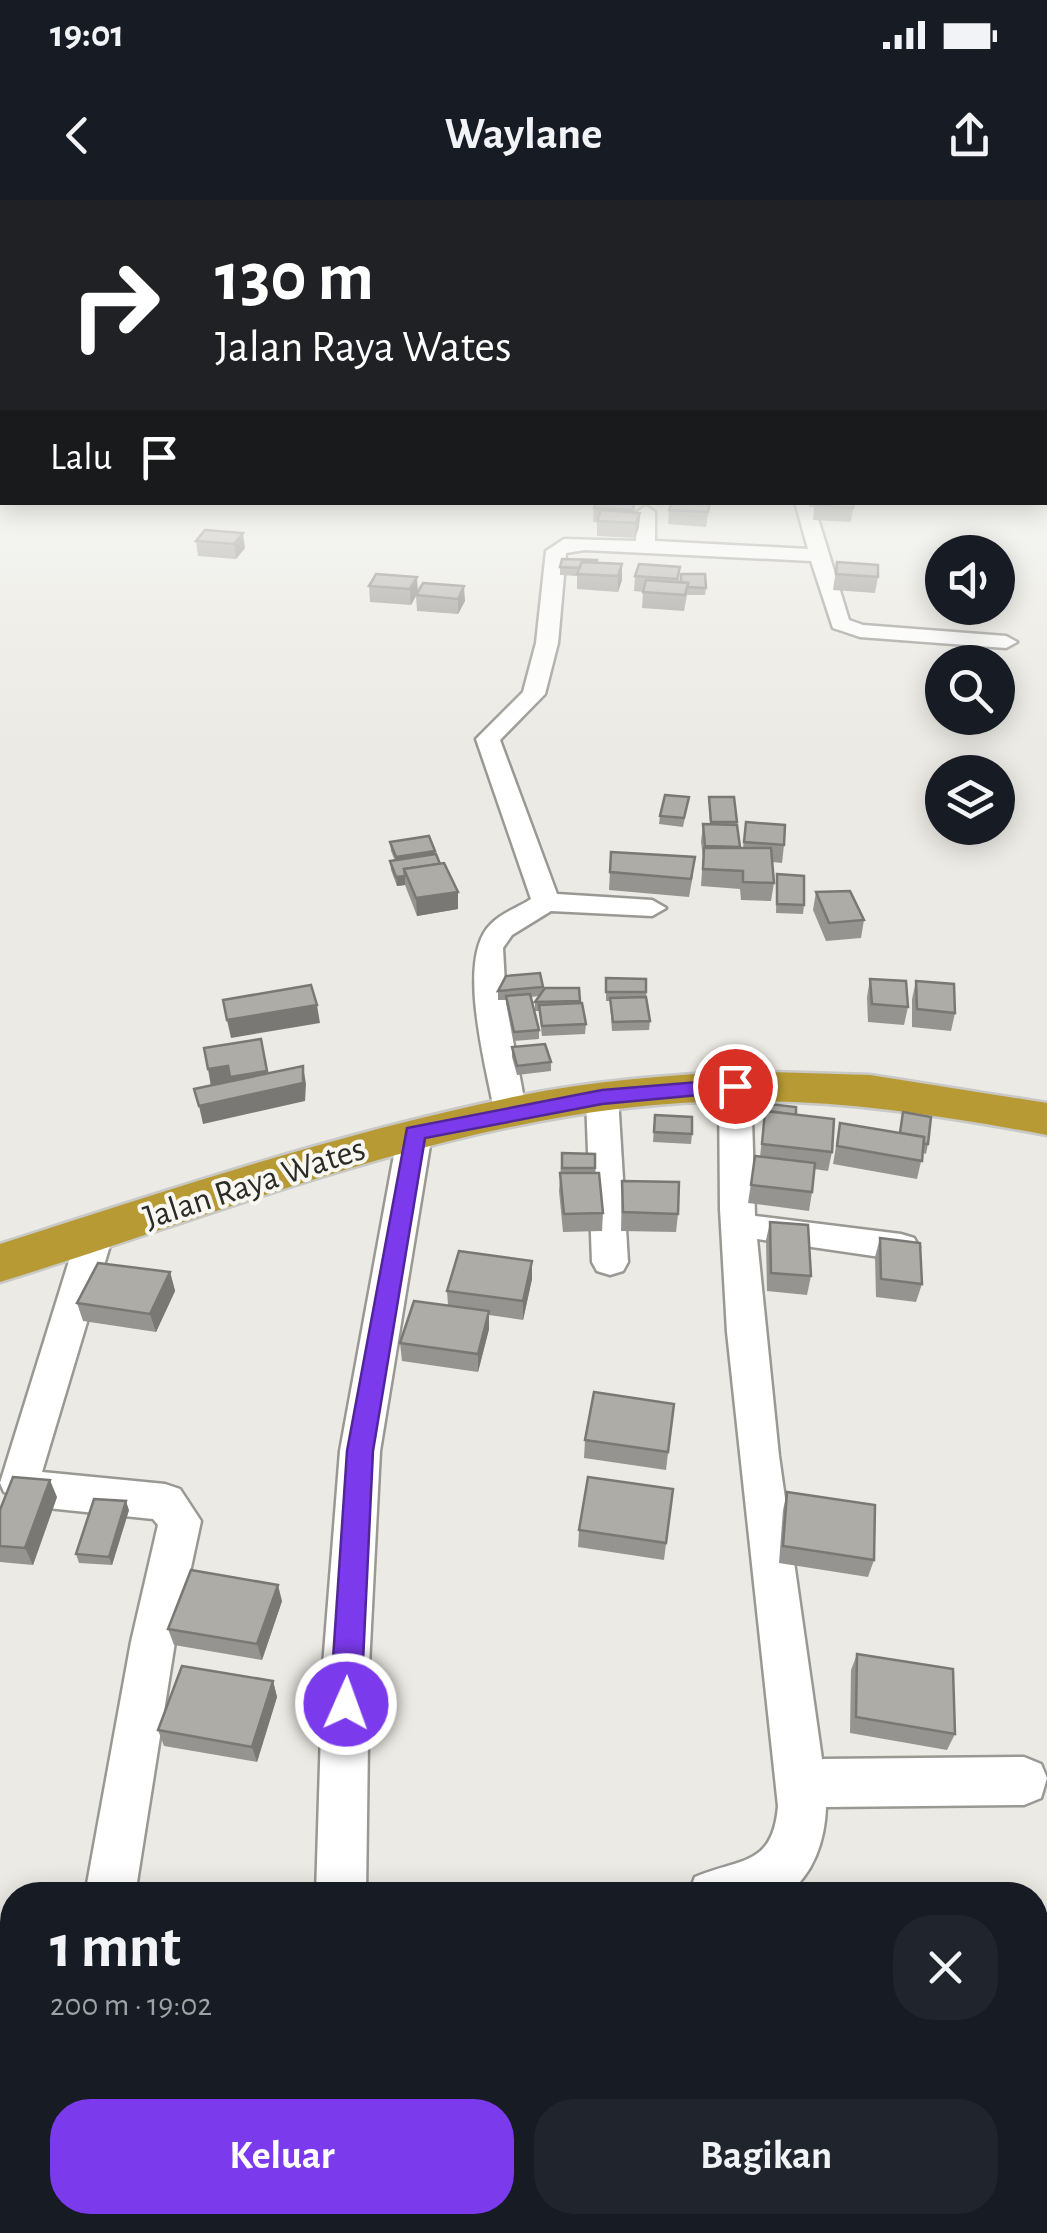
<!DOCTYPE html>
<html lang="id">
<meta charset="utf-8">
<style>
:root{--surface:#171b24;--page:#20242c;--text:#f1f3f6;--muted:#9ea1a6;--accent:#7c3aed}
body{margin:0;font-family:"Alegreya Sans",sans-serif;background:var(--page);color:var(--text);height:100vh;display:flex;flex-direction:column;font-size:38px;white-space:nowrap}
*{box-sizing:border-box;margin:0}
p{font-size:32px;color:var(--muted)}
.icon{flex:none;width:55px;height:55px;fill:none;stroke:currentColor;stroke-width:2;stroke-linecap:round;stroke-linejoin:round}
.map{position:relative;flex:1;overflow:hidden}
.panel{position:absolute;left:0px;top:1682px;width:1048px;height:352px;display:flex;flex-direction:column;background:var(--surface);border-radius:40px 40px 0 0;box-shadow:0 5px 25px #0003}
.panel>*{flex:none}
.top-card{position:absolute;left:0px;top:0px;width:1048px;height:305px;box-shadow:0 5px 25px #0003;background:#202124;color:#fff;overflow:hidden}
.tools{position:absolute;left:925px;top:335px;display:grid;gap:20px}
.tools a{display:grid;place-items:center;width:90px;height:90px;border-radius:50%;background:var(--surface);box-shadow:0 5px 25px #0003;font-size:50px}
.pin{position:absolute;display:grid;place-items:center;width:85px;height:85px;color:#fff;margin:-42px;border:5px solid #fff;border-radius:50%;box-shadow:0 2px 10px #0007}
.me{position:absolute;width:110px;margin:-55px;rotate:2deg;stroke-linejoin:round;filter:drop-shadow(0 0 8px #0008)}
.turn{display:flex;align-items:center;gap:35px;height:210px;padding:0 50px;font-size:45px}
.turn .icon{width:130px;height:130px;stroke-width:2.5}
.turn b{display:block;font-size:70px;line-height:85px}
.then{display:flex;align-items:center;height:95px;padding:0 50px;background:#0003;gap:20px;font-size:38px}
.round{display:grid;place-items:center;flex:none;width:105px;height:105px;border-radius:40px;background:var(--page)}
.summary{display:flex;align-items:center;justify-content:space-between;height:170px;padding:0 50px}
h1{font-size:60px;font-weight:700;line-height:75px}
.button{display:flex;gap:20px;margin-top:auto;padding:20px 50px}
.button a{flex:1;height:115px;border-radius:40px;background:var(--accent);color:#fff;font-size:40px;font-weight:700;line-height:115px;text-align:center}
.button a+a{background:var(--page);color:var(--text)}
.status{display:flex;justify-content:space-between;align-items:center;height:70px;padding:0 50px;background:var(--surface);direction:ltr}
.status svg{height:28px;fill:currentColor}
header{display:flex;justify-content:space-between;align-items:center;height:130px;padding:0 50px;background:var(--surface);font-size:45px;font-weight:700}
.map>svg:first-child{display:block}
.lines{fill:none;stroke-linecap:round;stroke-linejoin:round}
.minor-casing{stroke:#9a9893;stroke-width:5}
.highway-casing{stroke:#c8c8c7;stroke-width:5}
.minor{fill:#fff;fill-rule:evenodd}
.highway{fill:#b79a34;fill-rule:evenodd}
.wall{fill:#969490}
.shaded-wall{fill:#7a7875}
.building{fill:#aeaca7;stroke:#7a7875;stroke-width:2.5}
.route{fill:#7c3aed;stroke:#51269a;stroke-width:2.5}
.labels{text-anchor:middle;stroke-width:8;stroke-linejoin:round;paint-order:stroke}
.street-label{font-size:35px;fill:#2b2b28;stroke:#f9f7f1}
</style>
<div class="status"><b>19:01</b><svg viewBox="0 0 49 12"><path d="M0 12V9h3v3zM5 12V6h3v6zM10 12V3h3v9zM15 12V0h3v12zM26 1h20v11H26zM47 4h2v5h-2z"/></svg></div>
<header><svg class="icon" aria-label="back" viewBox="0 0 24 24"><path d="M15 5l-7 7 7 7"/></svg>Waylane<svg class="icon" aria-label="share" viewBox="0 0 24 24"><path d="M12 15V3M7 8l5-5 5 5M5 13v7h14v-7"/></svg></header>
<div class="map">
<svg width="1047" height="2033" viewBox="0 0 1047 2033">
<rect width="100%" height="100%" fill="#ebeae4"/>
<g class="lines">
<g class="minor-casing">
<g id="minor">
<path d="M795 302H813L849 420 863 425 1006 436 1017 442 1006 448 860 437 833 428 811 361 585 350 566 353 558 443 545 494 500 540 557 694 652 700 666 708 652 716 551 711 512 735 503 748 506 803 527 915 523 923 511 926 499 923 495 915C487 869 455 758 491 724 501 713 519 707 531 699L476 539 523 492 536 443 546 351 564 339 636 341 637 312 646 306 655 312V341L808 349Z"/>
<path d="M735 876 746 879 751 886 755 1016 901 1034 914 1038 919 1047 914 1056 901 1060 757 1039 779 1256 822 1559 1024 1557 1041 1564 1047 1578 1041 1598 1024 1605 826 1607C825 1640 814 1674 786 1695H688L695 1677C740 1658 773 1667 778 1606L727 1132 720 1009 719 886 724 879Z"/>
<path d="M602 886 613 889 618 897 628 1062 623 1071 610 1075 597 1071 592 1062 586 897 591 889Z"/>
<path d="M415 922 427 925 432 933 380 1251 369 1466 366 1695H316L323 1466 340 1251 398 933 403 925Z"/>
<path d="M96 1019 109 1023 114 1032 42 1272 165 1284 180 1289 201 1321 175 1442 135 1695H85L131 1442 158 1325 153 1319 38 1307 4 1292 0 1283 78 1032 83 1023Z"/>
<path d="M31 2022H89L88 2033H30Z"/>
<rect x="317" y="2022" width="58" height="11"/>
</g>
</g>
<g class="highway-casing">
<path id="highway" d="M736 871 870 875 1047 903V935C944 916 844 900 739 901 483 902 241 1008 0 1082V1044C171 989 342 932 518 896 590 881 663 876 736 871Z"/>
</g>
<use href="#minor" class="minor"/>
<use href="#highway" class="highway"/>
</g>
<g class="wall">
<path d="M596 302H635V312L640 313 639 327 635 338 597 336V322H593L594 308Z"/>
<path d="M710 302 706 327 668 324 669 310Z"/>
<path d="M810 302H854L851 322 813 320 814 307H809Z"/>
<path d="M205 330 245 348 236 359 198 356 196 341Z"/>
<path d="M837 362 878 377 875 393 833 390Z"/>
<path d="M597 363 622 364V380L618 392 577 389V376L560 375V367Z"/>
<path d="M680 367 679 382 681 374 706 388 705 395H687L684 411 642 408 643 392 634 391 635 376Z"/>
<path d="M376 374 418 392 423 383 465 401 458 414 417 411 416 396 411 405 370 402 369 386Z"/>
<path d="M689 597 683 627 659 624 660 616Z"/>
<path d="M709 597 737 622 740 648H743L746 622 784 645 782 663 772 662 774 683 771 701 741 700 740 689 701 686 703 657 701 642 703 624H710Z"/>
<path d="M390 642 435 651 458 709 417 716 405 685 397 686 391 670 390 661H395L391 651Z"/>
<path d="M611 652 693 675 689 697 609 690Z"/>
<path d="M777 674 804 705 803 714 776 713Z"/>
<path d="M816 692 864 720 861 738 826 741 813 710Z"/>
<path d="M606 778 646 792 650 821 649 830 612 831 610 801H606Z"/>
<path d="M870 779 908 807 904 825 868 822 867 797Z"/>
<path d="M916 781 955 813 951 831 912 827V799Z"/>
<path d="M543 787V791L579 788 580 803 586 824 585 834 542 836 539 811H535V802L539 796 531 797 539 830V839L514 841 506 800H498V791Z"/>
<path d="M512 847 551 862V871L517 875 512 857Z"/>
<path d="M765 911 796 915 832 952 828 971 814 969 812 992 809 1011 748 1003 755 956 760 957Z"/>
<path d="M903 912 928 944 926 954 923 953 917 979 833 964 840 923 899 933Z"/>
<path d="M655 915 692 934 691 944 653 942Z"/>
<path d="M562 953 595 968 603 1013 602 1031 563 1032 559 991Z"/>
<path d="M622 981 678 1014 676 1032 621 1031Z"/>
<path d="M770 1022 811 1076 807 1095 767 1091 766 1040Z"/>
<path d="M880 1038 922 1084 916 1102 876 1097 875 1057Z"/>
<path d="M170 1072 175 1091 156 1132 83 1121 77 1103Z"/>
<path d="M532 1079 523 1120 489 1115V1129L478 1172 402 1161 400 1143 448 1105 447 1091Z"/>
<path d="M674 1204 666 1270 584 1258 585 1240Z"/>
<path d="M673 1289 664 1360 578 1347 579 1330Z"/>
<path d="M787 1292 874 1360 868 1377 779 1363 783 1310Z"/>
<path d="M57 1297 33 1365 0 1362V1310Z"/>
<path d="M129 1310 112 1365 79 1363 76 1354Z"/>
<path d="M282 1401 262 1460 174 1445 168 1429Z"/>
<path d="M857 1454 955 1534 947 1550 850 1533 851 1470Z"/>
<path d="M273 1481 277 1497 257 1562 164 1546 158 1530Z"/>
</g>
<g class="shaded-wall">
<path d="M640 313 639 327 635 338 636 323Z"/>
<path d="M243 333 245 348 236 359 234 344Z"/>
<path d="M622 364V380L618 392V376Z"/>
<path d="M417 377 418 392 411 405 410 389Z"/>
<path d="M464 386 465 401 458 414V399Z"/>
<path d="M435 651V660L397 666 396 657Z"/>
<path d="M405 676V685L397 686 396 677Z"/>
<path d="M458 692V709L417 716 416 698Z"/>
<path d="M317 805 320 823 231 838 227 820Z"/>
<path d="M228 866 267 871 270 890 211 887 208 869Z"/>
<path d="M303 866 306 884 305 901 203 924 199 906Z"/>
<path d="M532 1061V1079L523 1120V1101Z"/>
<path d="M170 1072 175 1091 156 1132 150 1114Z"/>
<path d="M489 1111V1129L478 1172V1154Z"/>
<path d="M50 1280 57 1297 33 1365 25 1348Z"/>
<path d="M126 1301 129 1310 112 1365 109 1357Z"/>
<path d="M278 1385 282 1401 262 1460 257 1444Z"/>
<path d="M273 1481 277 1497 257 1562 252 1547Z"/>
</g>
<g class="building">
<path d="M596 302H634L632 310 594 308Z"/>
<path d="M672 302H710L708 312 669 310Z"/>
<path d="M815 302H854L853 308 815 305Z"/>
<path d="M601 310 640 313 636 323 597 321Z"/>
<path d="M205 330 243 333 234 344 196 341Z"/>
<path d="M562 359 597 360 596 363 582 362 579 368 560 367Z"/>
<path d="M582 362 622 364 618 376 577 374Z"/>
<path d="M837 362 878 365V377L836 374Z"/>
<path d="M639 364 680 367 677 379 635 376Z"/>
<path d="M376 374 417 377 410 389 369 386Z"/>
<path d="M681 374H705L706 388 687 387 688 383 681 382Z"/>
<path d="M646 380 688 383 685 395 643 392Z"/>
<path d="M423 383 464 386 458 399 416 395Z"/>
<path d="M665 595 689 597 684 618 660 616Z"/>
<path d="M709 597H734L737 622H711Z"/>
<path d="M746 622 785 625 784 645 744 642Z"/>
<path d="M703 624 737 625 740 647 705 646Z"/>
<path d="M429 636 435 651 396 657 390 642Z"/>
<path d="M704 648H771L774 683 743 682V671L703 669Z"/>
<path d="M611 652 695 657 691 679 610 672Z"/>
<path d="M436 654 440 664 404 669 405 676 396 677 390 661Z"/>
<path d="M444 663 458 692 416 698 404 669Z"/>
<path d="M777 674 804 676V705L777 704Z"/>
<path d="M850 691 864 720 829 723 816 692Z"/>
<path d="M540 773 543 787 498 791 506 776Z"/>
<path d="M606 778 646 779V792H606Z"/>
<path d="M870 779 906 781 908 807 872 804Z"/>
<path d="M916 781 954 784 955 813 917 809Z"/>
<path d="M311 785 317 805 227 820 223 800Z"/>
<path d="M545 788H579L580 801 535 802Z"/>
<path d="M530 794 539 830 514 832 506 796Z"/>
<path d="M646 797 650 821 613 822 610 798Z"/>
<path d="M582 803 586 824 542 826 539 805Z"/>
<path d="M261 839 267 871 230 877 228 866 208 869 204 848Z"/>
<path d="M545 844 551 862 517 866 512 847Z"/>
<path d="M303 866V883L199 906 194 889Z"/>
<path d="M769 904 796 907V915L768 911Z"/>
<path d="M765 911 834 919 832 952 762 944Z"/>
<path d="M903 912 931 917 928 944H924V937L900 933Z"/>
<path d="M655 915 692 917V934L654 932Z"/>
<path d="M840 923 924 937 922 961 837 946Z"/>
<path d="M562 953 595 954V968H562Z"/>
<path d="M755 956 815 963 812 992 751 985Z"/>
<path d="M560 973H599L603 1013 564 1014Z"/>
<path d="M622 981 679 982 678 1014 623 1012Z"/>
<path d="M770 1022 808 1025 811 1076 771 1073Z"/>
<path d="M880 1038 920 1043 922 1084 881 1079Z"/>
<path d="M459 1051 532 1061 523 1101 447 1091Z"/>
<path d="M98 1063 170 1072 150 1114 77 1103Z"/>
<path d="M414 1101 489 1111 478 1154 400 1143Z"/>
<path d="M594 1192 674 1204 668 1252 585 1240Z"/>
<path d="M13 1277 50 1280 25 1348 0 1346V1310Z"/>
<path d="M588 1277 673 1289 666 1343 579 1330Z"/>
<path d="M787 1292 875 1305 874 1360 783 1346Z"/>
<path d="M94 1299 126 1301 109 1357 76 1354Z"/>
<path d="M191 1370 278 1385 257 1444 168 1429Z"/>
<path d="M857 1454 953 1469 955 1534 856 1517Z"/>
<path d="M182 1466 273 1481 252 1547 158 1530Z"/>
</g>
<linearGradient id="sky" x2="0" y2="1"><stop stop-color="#82ace0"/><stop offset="0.48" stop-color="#f6f6f3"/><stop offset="1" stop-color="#f6f6f3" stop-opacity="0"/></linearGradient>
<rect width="1047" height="543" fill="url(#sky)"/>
<path class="route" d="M735 879 745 886 742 891 602 904 425 938 373 1251 361 1504 356 1514 346 1518 335 1514 330 1504 347 1251 407 928 602 890Z"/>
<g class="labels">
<g class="street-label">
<text transform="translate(254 982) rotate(-18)" y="12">Jalan Raya Wates</text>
</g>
</g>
</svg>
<div class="tools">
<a><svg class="icon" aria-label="sound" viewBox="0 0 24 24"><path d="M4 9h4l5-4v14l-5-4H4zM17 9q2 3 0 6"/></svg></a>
<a><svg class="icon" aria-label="search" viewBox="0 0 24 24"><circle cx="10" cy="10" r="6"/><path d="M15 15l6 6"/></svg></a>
<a><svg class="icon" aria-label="layers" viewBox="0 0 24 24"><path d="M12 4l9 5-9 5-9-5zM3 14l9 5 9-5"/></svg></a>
</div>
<div class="pin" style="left:735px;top:886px;background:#d93025"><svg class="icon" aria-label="arrive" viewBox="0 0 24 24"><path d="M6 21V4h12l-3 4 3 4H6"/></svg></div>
<svg class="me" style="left:346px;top:1504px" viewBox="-20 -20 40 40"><circle r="17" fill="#7c3aed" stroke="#fff" stroke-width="3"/><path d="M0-11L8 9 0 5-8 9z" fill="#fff"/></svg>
<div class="top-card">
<div class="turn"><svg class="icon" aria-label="right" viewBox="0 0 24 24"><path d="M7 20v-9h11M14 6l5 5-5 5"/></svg><div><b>130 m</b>Jalan Raya Wates</div></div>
<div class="then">Lalu<svg class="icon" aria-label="arrive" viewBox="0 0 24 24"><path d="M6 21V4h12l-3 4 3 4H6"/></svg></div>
</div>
<section class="panel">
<div class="summary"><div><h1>1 mnt</h1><p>200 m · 19:02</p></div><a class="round"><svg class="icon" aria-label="close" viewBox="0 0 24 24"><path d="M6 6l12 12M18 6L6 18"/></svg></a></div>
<div class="button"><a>Keluar</a><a>Bagikan</a></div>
</section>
</div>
